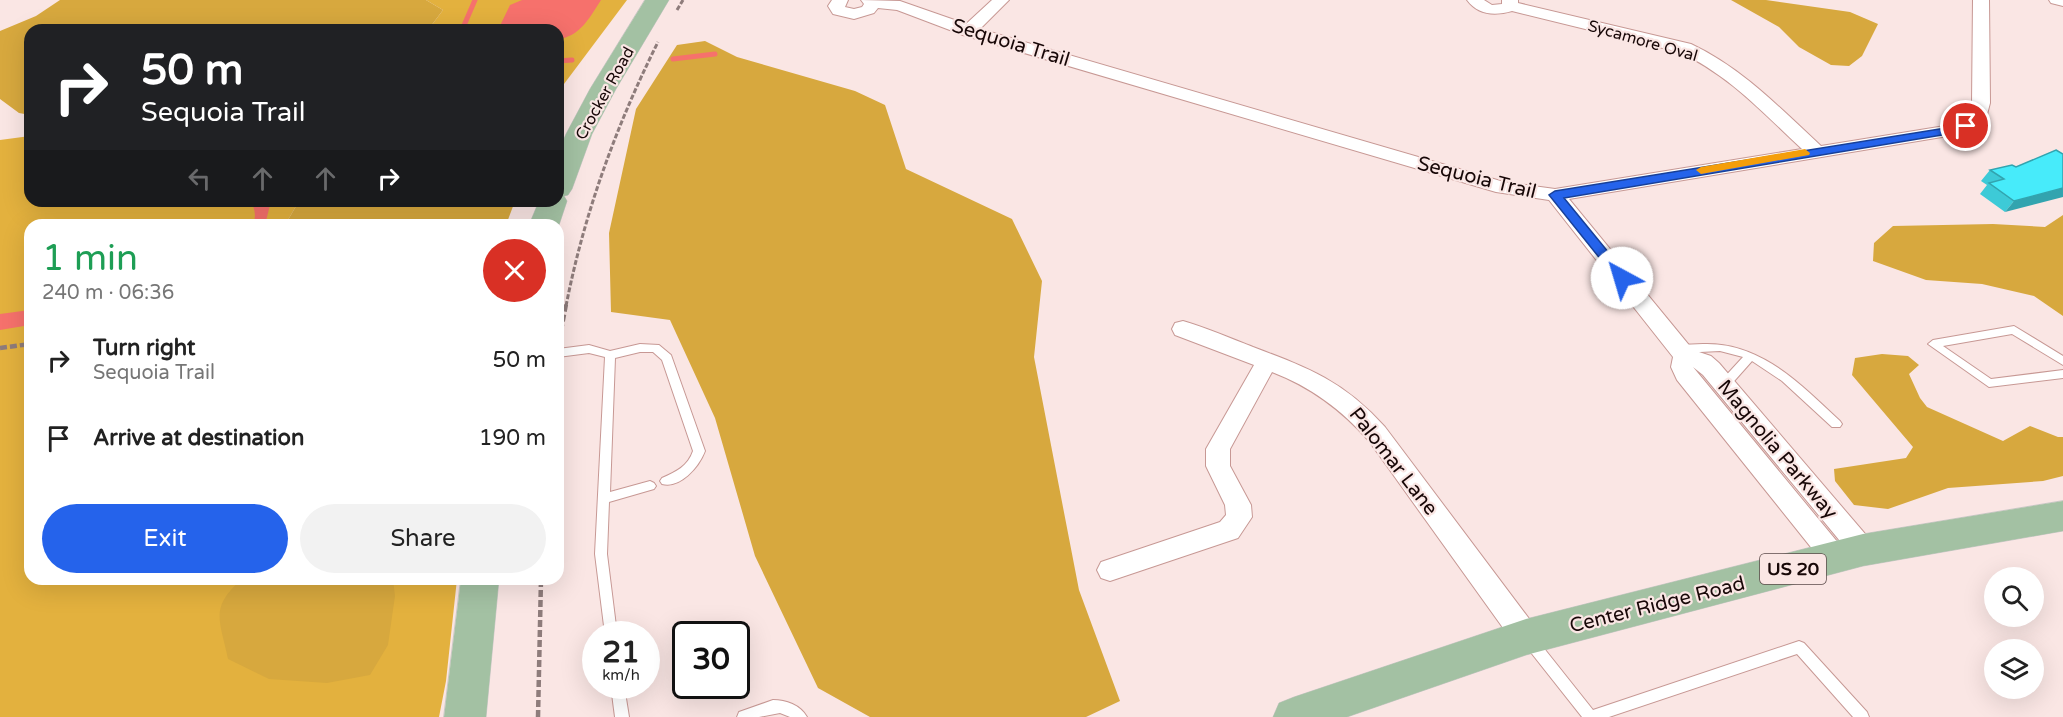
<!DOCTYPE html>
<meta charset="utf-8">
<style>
:root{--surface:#fff;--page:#f2f2f2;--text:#222;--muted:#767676;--accent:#2563eb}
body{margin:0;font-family:"Varela Round",sans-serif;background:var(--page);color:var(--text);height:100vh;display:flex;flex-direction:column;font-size:22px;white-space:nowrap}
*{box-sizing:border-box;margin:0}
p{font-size:20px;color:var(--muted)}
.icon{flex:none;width:33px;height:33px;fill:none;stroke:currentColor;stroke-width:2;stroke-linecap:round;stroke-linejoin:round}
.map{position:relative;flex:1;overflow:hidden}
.drawer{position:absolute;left:24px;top:219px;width:540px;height:366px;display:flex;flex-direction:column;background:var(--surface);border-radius:18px;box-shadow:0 6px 24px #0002}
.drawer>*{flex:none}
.top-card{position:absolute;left:24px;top:24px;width:540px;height:183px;border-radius:18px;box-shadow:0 6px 24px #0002;background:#202124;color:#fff;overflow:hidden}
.fabs{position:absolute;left:1984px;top:567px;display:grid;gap:12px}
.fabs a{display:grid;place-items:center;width:60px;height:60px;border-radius:50%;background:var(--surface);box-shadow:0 6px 24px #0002;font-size:30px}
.speed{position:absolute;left:582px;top:621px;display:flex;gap:12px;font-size:30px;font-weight:700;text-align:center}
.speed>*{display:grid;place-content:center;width:78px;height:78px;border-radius:50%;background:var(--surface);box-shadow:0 6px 24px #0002;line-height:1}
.speed small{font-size:15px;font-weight:400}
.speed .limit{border:3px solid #111;border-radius:9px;background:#fff;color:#111}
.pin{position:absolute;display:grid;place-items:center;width:51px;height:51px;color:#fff;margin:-26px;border:3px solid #fff;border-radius:50%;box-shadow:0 2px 6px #0007}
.me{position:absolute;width:66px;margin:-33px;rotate:321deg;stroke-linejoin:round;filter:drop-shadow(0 0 4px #0008)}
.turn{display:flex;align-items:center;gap:21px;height:126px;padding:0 18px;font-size:27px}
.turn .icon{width:78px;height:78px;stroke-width:2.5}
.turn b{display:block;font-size:42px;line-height:51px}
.lanes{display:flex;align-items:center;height:57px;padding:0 18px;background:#0003;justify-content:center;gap:30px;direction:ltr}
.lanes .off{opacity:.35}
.round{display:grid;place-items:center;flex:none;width:63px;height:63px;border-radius:32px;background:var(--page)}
.headline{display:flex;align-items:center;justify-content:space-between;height:102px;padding:0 18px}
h1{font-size:36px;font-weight:600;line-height:45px;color:#1e9e55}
.action{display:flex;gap:12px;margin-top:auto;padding:12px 18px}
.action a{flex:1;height:69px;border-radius:36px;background:var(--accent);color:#fff;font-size:24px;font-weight:600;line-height:69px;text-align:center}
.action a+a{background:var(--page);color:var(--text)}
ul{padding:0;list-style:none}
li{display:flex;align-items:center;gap:18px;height:78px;padding:0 18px}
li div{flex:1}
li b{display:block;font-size:22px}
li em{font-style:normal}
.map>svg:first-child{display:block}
.green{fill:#e3b13e}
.forest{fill:#d7a83e}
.water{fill:#f6716c}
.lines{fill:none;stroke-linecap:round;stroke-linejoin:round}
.stream{stroke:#f6716c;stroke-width:5}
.lane-casing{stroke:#c79894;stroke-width:2}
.street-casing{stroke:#c79894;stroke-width:2}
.primary-casing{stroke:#ccc8c8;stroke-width:1}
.path-far1{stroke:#8e7c7b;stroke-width:3;stroke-dasharray:5 2;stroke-linecap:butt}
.path{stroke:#8e7c7b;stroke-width:4.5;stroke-dasharray:7 3;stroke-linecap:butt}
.lane{fill:#fff;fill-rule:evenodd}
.street{fill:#fff;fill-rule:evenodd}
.primary{fill:#a3c1a3;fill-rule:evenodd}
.wall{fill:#3dcad7}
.shaded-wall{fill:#32a4af}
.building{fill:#47ebfa;stroke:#32a4af;stroke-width:1.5}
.route{fill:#2563eb;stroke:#184099;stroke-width:1.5}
.slow{fill:#f59e0b}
.labels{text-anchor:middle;stroke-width:4.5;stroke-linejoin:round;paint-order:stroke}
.far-street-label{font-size:16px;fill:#170707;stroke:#fae6e4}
.shield{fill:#fae6e4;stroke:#5b4a49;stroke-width:1.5}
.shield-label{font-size:18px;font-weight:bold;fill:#170707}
.street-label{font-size:20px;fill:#170707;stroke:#fae6e4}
</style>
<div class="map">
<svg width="2063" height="717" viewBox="0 0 2063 717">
<rect width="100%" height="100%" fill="#fae6e4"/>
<g class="green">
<path d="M426 0H627L558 92V30H428L443 10Z"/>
<path d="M30 136V201H299L285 225H30V579H457L446 681 439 717H0V140Z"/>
</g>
<g class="forest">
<path d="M60 0H426L443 10 428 30H30V115L19 113 0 99V31L36 16Z"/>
<path d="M1731 0H1766L1850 12 1878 24 1862 56 1849 66 1831 65 1799 47 1779 27Z"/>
<path d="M705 41 737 57 855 91 885 105 906 169 1012 219 1042 281 1034 357 1079 590 1120 701 1086 717H870L818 688 755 556 715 418 670 320 611 312 609 233 636 109 677 45Z"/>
<path d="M299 201H515L506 225H285Z"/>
<path d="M2063 215V316L2034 296 1982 284 1926 280 1873 261 1874 243 1893 226 1993 224 2045 227Z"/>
<path d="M1882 354 1908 356 1919 365 1909 374 1920 398 1927 407 2003 441 2030 426 2058 437H2063V476L2043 481 1948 488 1888 509 1854 505 1835 481 1834 469 1906 458 1913 447 1852 375 1855 358Z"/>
<path d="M242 579H393L395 596 388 645 370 675 327 683 269 679 228 659C220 620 209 608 242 579Z"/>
</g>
<g class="water">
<path d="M522 0H601C590 17 580 37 558 39V30H498L510 5Z"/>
<path d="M250 201H271L265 225H252C257 218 255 207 250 201Z"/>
<path d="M30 310V325L0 330V314Z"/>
</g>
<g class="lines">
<g class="stream">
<path d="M462 30 475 0"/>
<path d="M673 59 715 54"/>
<path d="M558 61 572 60"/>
</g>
<g class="lane-casing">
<g id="lane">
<path d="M2014 326 2063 356V365L2012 334 1943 346 1991 379 2063 370V378L1989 387 1928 344 1933 340Z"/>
<path d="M640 344 659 345 671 355 705 451C699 467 680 489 662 484L660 481 662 478C676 472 688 466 693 451L662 360 653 352H640L615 358 610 492 650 481 654 483 656 486 654 489 609 502 607 554 617 634H605L595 554 605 357 589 353 558 357V349L589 345 610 351Z"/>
<path d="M1703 344C1761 342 1800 384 1840 421L1842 424 1840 427H1832L1782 381 1752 361 1728 388H1720L1719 385 1720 382 1743 357 1720 351 1680 353 1675 349 1680 345Z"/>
<path d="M1530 635 1535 637 1593 710 1799 641 1804 643 1867 712 1869 717H1853L1797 654 1609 717H1582L1525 645 1524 641 1525 637Z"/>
<path d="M611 686H624L629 717H615Z"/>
<path d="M773 700C786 700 800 705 807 717H790L780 713 759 717H737L739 712Z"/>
</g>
</g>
<g class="street-casing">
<g id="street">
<path d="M832 0H848L845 7 854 9 862 7 864 4 861 0 900 1 966 24 992 0H1009L980 29 1504 182 1555 189 1802 149C1763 113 1728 74 1679 52L1512 11C1495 16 1478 15 1467 0H1484L1492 5 1502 4V0H1518V3L1691 44C1742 68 1780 108 1821 146L1951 125 1969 119 1972 103 1973 0H1989L1990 103 1984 126 1954 135 1569 199 1693 350 1711 356 1719 363 1872 542 1876 550 1872 558 1863 561 1854 558 1703 375 1693 367 1844 550 1848 558 1844 566 1835 569 1826 566 1677 380 1671 367 1673 357 1549 200 1496 192 963 35 897 10 878 8 874 13 854 19 833 14 828 6Z"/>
<path d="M2049 0H2063V6L2051 3Z"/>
<path d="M1183 321C1207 328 1230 338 1253 347 1309 368 1344 381 1385 427L1536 628 1540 637 1536 646 1526 649 1516 646 1369 441C1341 409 1311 387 1272 372L1230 449V466L1251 505 1252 517 1238 538 1110 581 1101 578 1097 570 1101 562 1220 522 1226 515 1225 505 1206 466V449L1254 365 1175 335 1172 329 1175 323Z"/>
</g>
</g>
<g class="primary-casing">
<g id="primary">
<path d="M645 0H669L616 89 592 134 572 189 568 195 564 196 567 201 559 225H529L539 201H558V153L566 134 590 89Z"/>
<path d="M2063 501V531L1863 566 1526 655 1347 717H1273L1279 703 1294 697 1526 619 1863 534Z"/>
<path d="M461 579H499L486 717H444Z"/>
</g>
</g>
<g class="path-far1">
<path d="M677 10 683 0"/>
<path d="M566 306C584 214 616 126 658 42"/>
</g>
<g class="path">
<path d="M559 341 566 304"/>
<path d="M0 348 30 344"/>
<path d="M538 717 541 579"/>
</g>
<use href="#lane" class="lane"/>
<use href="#street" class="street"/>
<use href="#primary" class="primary"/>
</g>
<path class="wall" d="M2056 150 2005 212 1980 194 1987 185 1981 181 1990 170 2016 167Z"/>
<path class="shaded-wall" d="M2063 188V197L2005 212 2014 201Z"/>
<path class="building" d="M2056 150 2063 154V188L2014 201 1989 183 2004 179 1990 170 2012 165 2016 167Z"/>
<path class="route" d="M1966 123 1971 126 1954 133 1564 198 1627 275 1629 278 1622 282 1618 281 1549 195 1555 191 1952 127Z"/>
<path class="slow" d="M1805 149 1810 153 1809 155 1701 174 1696 170 1701 167Z"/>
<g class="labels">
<g class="far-street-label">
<text transform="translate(1643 40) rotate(16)" y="6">Sycamore Oval</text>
<text transform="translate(604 93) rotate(-61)" y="6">Crocker Road</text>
</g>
<rect class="shield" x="1760" y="554" width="66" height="30" rx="4.5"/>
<g class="shield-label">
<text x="1793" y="575">US 20</text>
</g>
<g class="street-label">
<text transform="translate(1011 42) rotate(17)" y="7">Sequoia Trail</text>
<text transform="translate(1477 177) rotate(14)" y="7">Sequoia Trail</text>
<text transform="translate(1778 449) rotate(50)" y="7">Magnolia Parkway</text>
<text transform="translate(1394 461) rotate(52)" y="7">Palomar Lane</text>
<text transform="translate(1657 604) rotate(-14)" y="7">Center Ridge Road</text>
</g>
</g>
</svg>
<div class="fabs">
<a><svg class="icon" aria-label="search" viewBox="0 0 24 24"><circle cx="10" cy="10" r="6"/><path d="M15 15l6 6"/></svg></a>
<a><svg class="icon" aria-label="layers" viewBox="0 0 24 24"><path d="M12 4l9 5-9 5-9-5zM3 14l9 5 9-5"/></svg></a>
</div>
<div class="speed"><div>21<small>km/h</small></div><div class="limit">30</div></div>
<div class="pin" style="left:1966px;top:126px;background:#d93025"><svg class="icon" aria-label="arrive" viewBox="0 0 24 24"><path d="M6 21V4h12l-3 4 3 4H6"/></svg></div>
<svg class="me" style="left:1622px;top:278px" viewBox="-20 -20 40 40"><circle r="19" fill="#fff"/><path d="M0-13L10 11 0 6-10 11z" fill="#2563eb"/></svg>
<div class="top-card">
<div class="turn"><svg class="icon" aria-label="right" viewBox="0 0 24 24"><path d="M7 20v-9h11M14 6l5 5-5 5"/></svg><div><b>50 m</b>Sequoia Trail</div></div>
<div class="lanes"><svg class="icon off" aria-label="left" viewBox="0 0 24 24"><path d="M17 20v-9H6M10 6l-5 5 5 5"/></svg><svg class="icon off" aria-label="ahead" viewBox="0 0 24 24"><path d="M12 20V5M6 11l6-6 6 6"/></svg><svg class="icon off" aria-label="ahead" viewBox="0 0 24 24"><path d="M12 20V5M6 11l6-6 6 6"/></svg><svg class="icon" aria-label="right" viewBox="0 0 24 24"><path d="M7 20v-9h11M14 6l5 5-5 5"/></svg></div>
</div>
<section class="drawer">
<div class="headline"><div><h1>1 min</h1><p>240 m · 06:36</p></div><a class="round" style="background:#d93025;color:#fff"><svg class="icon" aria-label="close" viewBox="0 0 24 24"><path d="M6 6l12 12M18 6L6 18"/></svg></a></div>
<ul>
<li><svg class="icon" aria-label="right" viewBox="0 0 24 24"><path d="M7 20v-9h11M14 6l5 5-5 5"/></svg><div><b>Turn right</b><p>Sequoia Trail</p></div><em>50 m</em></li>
<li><svg class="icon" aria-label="arrive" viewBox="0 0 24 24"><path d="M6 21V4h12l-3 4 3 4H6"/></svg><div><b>Arrive at destination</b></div><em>190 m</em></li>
</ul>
<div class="action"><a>Exit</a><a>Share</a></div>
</section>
</div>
